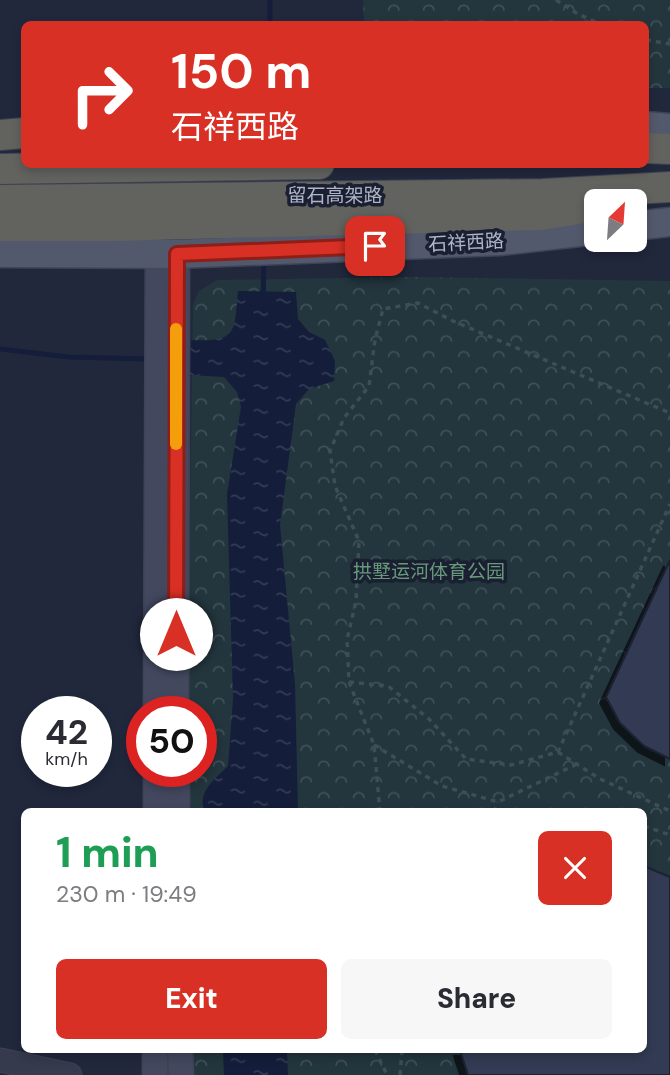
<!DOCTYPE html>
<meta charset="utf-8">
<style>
:root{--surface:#fff;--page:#f7f7f7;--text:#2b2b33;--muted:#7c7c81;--accent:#d93025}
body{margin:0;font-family:"DM Sans","Noto Sans SC",sans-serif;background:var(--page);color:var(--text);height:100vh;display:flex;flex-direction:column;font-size:26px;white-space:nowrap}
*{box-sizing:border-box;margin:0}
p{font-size:23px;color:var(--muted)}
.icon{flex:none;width:38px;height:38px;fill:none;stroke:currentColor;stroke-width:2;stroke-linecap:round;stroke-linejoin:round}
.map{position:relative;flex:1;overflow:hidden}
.details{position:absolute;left:21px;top:808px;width:626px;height:245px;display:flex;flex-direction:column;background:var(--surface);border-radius:10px;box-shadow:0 4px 10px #0003}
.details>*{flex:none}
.guide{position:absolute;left:21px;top:21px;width:628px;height:147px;border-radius:10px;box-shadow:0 4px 10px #0003;background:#d93025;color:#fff;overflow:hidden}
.needle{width:46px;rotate:25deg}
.buttons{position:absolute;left:584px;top:189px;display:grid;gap:14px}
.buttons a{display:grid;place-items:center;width:63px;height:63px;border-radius:10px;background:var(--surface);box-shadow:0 4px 10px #0003;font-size:35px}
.speed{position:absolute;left:21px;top:696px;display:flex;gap:14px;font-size:35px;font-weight:700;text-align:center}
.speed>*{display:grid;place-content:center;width:91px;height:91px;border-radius:50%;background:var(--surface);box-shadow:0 4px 10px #0003;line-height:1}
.speed small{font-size:18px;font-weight:400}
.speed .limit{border:10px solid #d22;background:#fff;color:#111}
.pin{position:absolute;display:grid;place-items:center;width:60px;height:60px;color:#fff;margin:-30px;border-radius:14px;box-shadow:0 4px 10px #0006}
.me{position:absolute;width:77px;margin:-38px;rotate:0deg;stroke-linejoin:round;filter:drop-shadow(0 0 5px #0008)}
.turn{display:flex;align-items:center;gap:24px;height:147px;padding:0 35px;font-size:32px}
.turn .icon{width:91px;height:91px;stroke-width:2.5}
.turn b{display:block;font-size:49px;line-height:60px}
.round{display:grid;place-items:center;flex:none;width:74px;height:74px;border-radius:10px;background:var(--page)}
.overview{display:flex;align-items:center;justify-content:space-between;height:119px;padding:0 35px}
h1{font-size:42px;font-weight:800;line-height:52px;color:#1e9e55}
.button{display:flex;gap:14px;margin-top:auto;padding:14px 35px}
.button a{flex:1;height:80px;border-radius:10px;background:var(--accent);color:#fff;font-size:28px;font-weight:800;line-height:80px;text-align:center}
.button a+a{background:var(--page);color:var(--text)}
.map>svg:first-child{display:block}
.park{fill:url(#park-crowns)}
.water{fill:url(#water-ripples)}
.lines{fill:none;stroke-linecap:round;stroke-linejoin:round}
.stream{stroke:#141d3a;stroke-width:5}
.building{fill:#333b52;stroke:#1c2133;stroke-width:2;filter:url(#shadow)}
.tertiary-casing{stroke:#3e4355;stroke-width:25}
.secondary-casing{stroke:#3e4355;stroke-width:27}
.primary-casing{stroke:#3e4355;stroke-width:31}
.trunk-casing{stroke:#3d4254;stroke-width:32}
.path{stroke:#3c4f55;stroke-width:3.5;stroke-dasharray:5 5;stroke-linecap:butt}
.tertiary{stroke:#353a4c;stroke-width:23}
.secondary{stroke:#43485f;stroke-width:24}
.primary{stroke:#53596c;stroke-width:28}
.trunk{stroke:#62625e;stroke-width:30}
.route-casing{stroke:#8d1f18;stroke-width:18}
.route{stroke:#d93025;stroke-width:12}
.slow{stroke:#f59e0b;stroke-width:12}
.labels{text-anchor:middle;stroke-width:7;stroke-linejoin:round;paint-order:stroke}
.street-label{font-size:19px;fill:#b0b5c8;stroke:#1a1f31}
.park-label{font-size:19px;fill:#669a7b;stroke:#1a1f31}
</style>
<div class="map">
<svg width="670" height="1075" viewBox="0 0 670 1075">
<defs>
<pattern id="park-crowns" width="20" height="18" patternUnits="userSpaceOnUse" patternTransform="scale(1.75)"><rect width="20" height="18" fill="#23353d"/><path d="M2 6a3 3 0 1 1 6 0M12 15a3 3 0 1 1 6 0" fill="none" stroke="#405058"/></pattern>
<pattern id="water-ripples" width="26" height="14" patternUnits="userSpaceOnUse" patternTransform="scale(1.75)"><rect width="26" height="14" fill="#141d3a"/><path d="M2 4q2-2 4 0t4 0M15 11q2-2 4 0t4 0" fill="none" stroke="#343c55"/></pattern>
<filter id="shadow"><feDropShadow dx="-6" dy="6" stdDeviation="0" flood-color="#0009"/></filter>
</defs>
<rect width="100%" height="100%" fill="#21283c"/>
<g class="park">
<path d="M363 0H670V88H646V24H364Z"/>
<path d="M414 277 670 281V1075H181L182 1050H644V812H185L186 772H201V712H187L193 305 199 291 217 280Z"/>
</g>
<g class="water">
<path d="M238 291 296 292 298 319 309 332 325 340 335 361 334 381 309 389 296 404 280 525 295 684 298 812H205C196 792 216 778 228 766L233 699 227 494 241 407 237 392 224 377 190 375 191 340C238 342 234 333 238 291Z"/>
<path d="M223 1050H287L288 1075H224Z"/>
</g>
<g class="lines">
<g class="stream">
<path d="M270 24V0"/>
<path d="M263 298 264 259"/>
<path d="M0 349 68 357 150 359"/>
</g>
</g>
<g class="building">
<path d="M670 560V759L644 746 620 723 606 697Z"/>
<path d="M644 866 670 877V1075H468L460 1050H644Z"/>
</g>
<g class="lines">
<g class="tertiary-casing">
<path id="tertiary" d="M0 1060 70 1075"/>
</g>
<g class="secondary-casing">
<g id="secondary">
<path d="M156 712 158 253"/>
<path d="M176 712 177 254"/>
<path d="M177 772V812"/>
<path d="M156 812V772"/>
<path d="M180 1050 181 1075"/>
<path d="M155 1075V1050"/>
</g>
</g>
<g class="primary-casing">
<g id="primary">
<path d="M646 126 670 128"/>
<path d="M635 226 670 222"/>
<path d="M0 253 177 254 500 241 597 230"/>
</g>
</g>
<g class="trunk-casing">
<g id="trunk">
<path d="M0 135 24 133"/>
<path d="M646 148 670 149"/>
<path d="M0 169 319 164"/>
<path d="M0 200 543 194 670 187"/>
<path d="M0 226H113L541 215 579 209"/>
</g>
</g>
<g class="path">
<path d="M556 0 578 14 600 24"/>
<path d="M646 40 670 44"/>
<path d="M349 682 388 686 429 719 466 759 511 765 558 752 670 504"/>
<path d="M374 745 442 786 498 802 577 764"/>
<path d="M558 752 600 779 670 811"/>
<path d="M380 812 374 745 349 682 347 640 356 601 359 541 335 486 330 451 344 418 369 386 375 340 383 309 418 303 453 321 670 413"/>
<path d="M494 812 498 802"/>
<path d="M644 826 670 835"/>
<path d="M375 1050 387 1075"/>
<path d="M400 1075 402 1050"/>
</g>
<use href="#tertiary" class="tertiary"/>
<use href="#secondary" class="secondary"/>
<use href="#primary" class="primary"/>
<use href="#trunk" class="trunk"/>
</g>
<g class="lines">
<g class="route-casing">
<path id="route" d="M176 634 177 254 375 246"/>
</g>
<use href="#route" class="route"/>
<path class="slow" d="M176 444V329"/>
</g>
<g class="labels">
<g class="street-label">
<text x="335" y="202">留石高架路</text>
<text transform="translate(466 242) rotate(-3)" y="7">石祥西路</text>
</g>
<g class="park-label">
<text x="429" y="578">拱墅运河体育公园</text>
</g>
</g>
</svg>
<div class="buttons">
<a><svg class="needle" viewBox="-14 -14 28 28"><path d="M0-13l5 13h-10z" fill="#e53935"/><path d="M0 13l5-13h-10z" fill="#7c7c81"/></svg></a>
</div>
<div class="speed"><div>42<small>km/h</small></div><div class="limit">50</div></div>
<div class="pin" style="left:375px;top:246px;background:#d93025"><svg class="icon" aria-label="arrive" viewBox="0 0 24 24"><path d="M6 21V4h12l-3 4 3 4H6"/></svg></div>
<svg class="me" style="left:176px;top:634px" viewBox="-20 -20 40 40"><circle r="19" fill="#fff"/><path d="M0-13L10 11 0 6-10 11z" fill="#d93025"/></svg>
<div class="guide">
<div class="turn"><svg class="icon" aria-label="right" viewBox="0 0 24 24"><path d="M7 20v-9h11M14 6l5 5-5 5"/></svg><div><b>150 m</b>石祥西路</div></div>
</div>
<section class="details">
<div class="overview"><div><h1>1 min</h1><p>230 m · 19:49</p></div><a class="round" style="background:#d93025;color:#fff"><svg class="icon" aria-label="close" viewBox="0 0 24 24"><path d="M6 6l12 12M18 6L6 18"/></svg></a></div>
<div class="button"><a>Exit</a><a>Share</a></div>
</section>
</div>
